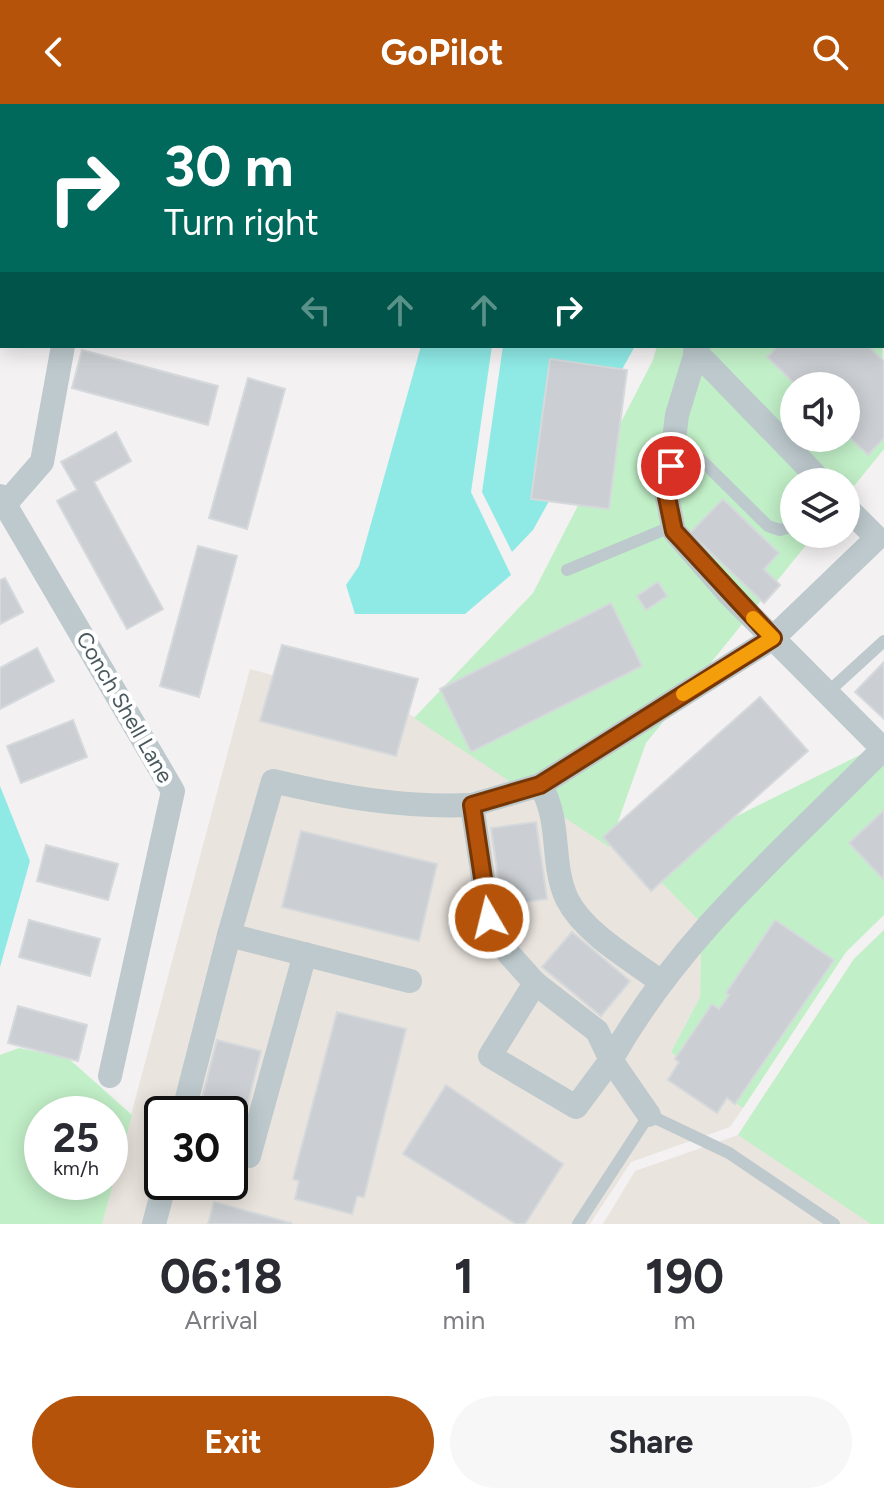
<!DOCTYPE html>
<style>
:root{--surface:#fff;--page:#f7f7f7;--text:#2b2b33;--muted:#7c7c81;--accent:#b45309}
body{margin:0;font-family:Figtree,sans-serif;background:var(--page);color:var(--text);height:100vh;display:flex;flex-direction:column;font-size:30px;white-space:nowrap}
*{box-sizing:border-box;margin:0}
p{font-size:26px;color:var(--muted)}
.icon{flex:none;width:44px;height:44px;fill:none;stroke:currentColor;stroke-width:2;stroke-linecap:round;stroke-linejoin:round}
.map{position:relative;height:1120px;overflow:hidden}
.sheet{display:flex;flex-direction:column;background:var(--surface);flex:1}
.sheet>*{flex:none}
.guide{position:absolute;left:0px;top:0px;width:884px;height:244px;box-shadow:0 4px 20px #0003;background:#00695c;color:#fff;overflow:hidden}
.fabs{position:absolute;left:780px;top:268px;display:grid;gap:16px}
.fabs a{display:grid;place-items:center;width:80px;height:80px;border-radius:50%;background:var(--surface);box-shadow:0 4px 20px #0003;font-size:40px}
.speed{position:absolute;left:24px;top:992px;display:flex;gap:16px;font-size:40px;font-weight:700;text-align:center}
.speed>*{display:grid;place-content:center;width:104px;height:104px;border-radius:50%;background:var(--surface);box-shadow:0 4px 20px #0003;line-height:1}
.speed small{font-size:20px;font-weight:400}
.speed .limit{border:4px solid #111;border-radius:12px;background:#fff;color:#111}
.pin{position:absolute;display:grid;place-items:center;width:68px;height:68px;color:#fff;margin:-34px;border:4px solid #fff;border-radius:50%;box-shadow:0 2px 8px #0007}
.me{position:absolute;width:88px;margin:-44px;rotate:352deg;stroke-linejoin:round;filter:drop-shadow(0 0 6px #0008)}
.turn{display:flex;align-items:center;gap:28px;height:168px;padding:0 32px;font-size:36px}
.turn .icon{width:104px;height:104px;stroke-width:2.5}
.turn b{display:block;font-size:56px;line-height:68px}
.lanes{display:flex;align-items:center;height:76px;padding:0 32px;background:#0003;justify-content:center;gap:40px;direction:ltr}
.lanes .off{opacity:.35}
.eta{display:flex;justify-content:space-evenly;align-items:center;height:136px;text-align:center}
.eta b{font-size:48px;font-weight:700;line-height:56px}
.button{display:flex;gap:16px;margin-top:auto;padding:16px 32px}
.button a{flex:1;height:92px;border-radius:48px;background:var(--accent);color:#fff;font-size:32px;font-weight:700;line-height:92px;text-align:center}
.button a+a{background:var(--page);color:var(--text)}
header{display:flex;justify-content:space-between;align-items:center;height:104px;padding:0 32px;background:var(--accent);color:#fff;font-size:36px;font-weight:700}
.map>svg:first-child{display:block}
.commercial{fill:#eae4de;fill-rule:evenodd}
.green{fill:#c1efc7;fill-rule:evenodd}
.water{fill:#8feae6}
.building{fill:#cbcfd3;stroke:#d5d9dc;stroke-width:2}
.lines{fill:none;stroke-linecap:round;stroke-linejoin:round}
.service{stroke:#bdc9cd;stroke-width:12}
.minor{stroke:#bdc9cd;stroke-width:24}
.tertiary{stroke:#bdc9cd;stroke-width:30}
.route-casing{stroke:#753606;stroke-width:20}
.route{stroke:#b45309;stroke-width:14}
.slow{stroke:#f59e0b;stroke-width:14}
.labels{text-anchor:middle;stroke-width:8;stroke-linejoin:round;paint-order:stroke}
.street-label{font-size:22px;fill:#49595e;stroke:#fff}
</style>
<header><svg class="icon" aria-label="back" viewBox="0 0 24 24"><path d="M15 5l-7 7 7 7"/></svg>GoPilot<svg class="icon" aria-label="search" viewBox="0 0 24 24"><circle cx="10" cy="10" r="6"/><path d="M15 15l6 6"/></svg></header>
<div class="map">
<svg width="884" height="1120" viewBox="0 0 884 1120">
<rect width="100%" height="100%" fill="#f3f1f1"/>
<g class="commercial">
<path d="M693 0H884V161L882 2Z"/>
<path d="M250 565 406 608 656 773 706 824 701 843 700 893 671 948 703 977 743 1004 730 1023 631 1058 590 1120H102ZM162 1010H230V1078H162Z"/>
<path d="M884 826V1120H603L635 1067 738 1031 854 855Z"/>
</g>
<g class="green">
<path d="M882 213 884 345 846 392V378H794V430H815L646 639 609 743 414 614 533 489 653 256 657 242H882ZM794 282H846V334H794Z"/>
<path d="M884 639V811L846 848 743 1004 703 977 671 948 700 893 701 843 706 824 656 773 737 712Z"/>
<path d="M884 826V1120H871L738 1031 854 855Z"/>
<path d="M19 944 68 954 132 1011 102 1120H0V951ZM42 1010H110V1078H42Z"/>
</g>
<g class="water">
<path d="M421 242H492L471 388 511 471 465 510H355L346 481 359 462Z"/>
<path d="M503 242H635L533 426 512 448 482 388Z"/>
<path d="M0 682 30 757 0 863Z"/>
</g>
<g class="building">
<path d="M778 242H868L884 257V334L868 351 846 330V282H797L767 253Z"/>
<path d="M82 246 218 282 208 321 72 284Z"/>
<path d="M550 255 627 266 609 405 531 395Z"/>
<path d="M248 274 285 285 247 425 209 414Z"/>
<path d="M116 328 131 357 94 378 163 505 127 525 57 397 77 386 61 358Z"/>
<path d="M723 395 779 449 764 465 780 481 764 499 690 429Z"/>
<path d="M198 442 237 452 199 593 160 582Z"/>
<path d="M5 474 23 508 0 520V476Z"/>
<path d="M658 478 667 492 646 506 637 492Z"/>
<path d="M611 499 642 562 471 648 440 585Z"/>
<path d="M282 541 418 575 396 652 260 617Z"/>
<path d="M37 544 54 577 0 605V564Z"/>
<path d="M884 558V615L855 588Z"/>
<path d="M760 593 808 647 651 787 603 733Z"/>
<path d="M73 616 87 653 21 679 7 642Z"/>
<path d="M884 706V776L849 739Z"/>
<path d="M536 718 547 795 502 801 491 724Z"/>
<path d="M301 727 437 760 419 837 282 803Z"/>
<path d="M46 741 118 760 108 796 37 777Z"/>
<path d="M29 816 100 835 90 872 19 853Z"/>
<path d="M775 816 834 856 735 1000 727 994 717 1009 668 976 679 958 675 955 712 900 719 905 729 891 726 889Z"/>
<path d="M572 828 630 877 601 912 542 863Z"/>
<path d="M18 902 87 921 78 957 8 939Z"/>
<path d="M337 908 406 925 364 1093 357 1092 352 1110 295 1095 299 1077 293 1075Z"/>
<path d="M217 936 261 947 242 1022 230 1019V1010H198Z"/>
<path d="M446 981 563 1060 525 1120H516L403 1050Z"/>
<path d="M214 1098 291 1119V1120H208Z"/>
</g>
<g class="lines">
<g class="service">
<path d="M864 0 865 2"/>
<path d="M880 2 882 0"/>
<path d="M882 25 884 27"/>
<path d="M676 331 768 422 780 426 794 422"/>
<path d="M567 466 673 422"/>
<path d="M827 589 884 537"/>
<path d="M578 1120 649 1011 729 1049 834 1120"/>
</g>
<g class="minor">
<path d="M135 0V2"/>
<path d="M698 242 677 311 667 393 674 427 727 488 883 645"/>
<path d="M695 247 822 378"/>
<path d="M0 392 173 687 110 972"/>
<path d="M7 398 42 358 63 242"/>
<path d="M540 681 773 534 877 434 846 403"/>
<path d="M410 877 229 831 273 677C341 693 403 704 472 701"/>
<path d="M535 879 509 850 489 814 472 701 540 681C562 716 550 759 567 795 584 829 630 855 660 877"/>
<path d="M535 879 597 927 611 956 576 1003 490 952Z"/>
<path d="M183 1010 229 831"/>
<path d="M649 1011 611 956C681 831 785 745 884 644"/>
<path d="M230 1047 249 1052 305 850"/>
<path d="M154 1120 165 1078"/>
</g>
<g class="tertiary">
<path d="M579 0 583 2"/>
<path d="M665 0 670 2"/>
<path d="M882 175 884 177"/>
</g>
</g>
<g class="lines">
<g class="route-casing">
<path id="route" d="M489 814 472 701 540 681 773 534 674 427 667 393 671 362"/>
</g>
<use href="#route" class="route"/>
<path class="slow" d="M683 590 773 534 753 514"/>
</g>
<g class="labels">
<g class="street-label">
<text transform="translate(125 603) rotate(60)" y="8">Conch Shell Lane</text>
</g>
</g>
</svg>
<div class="fabs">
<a><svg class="icon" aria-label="sound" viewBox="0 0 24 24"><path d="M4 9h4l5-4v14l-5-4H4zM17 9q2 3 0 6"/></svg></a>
<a><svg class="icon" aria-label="layers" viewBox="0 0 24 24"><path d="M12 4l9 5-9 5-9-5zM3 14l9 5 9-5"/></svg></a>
</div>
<div class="speed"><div>25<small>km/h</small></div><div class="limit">30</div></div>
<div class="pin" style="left:671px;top:362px;background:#d93025"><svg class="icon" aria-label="arrive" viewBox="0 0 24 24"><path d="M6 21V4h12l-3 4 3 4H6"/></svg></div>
<svg class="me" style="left:489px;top:814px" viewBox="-20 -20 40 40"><circle r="17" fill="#b45309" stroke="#fff" stroke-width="3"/><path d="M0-11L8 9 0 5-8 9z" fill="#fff"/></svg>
<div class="guide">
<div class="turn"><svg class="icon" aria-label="right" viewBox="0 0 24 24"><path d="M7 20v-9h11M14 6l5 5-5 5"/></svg><div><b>30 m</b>Turn right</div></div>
<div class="lanes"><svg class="icon off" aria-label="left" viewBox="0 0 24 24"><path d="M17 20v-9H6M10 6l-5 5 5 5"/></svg><svg class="icon off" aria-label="ahead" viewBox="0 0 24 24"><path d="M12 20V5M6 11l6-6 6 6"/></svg><svg class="icon off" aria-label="ahead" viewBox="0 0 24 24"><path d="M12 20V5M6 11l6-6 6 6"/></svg><svg class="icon" aria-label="right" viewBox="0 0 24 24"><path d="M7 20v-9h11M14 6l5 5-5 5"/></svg></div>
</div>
</div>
<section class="sheet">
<div class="eta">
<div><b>06:18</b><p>Arrival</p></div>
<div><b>1</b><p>min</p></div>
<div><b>190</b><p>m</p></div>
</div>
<div class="button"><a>Exit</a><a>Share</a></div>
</section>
